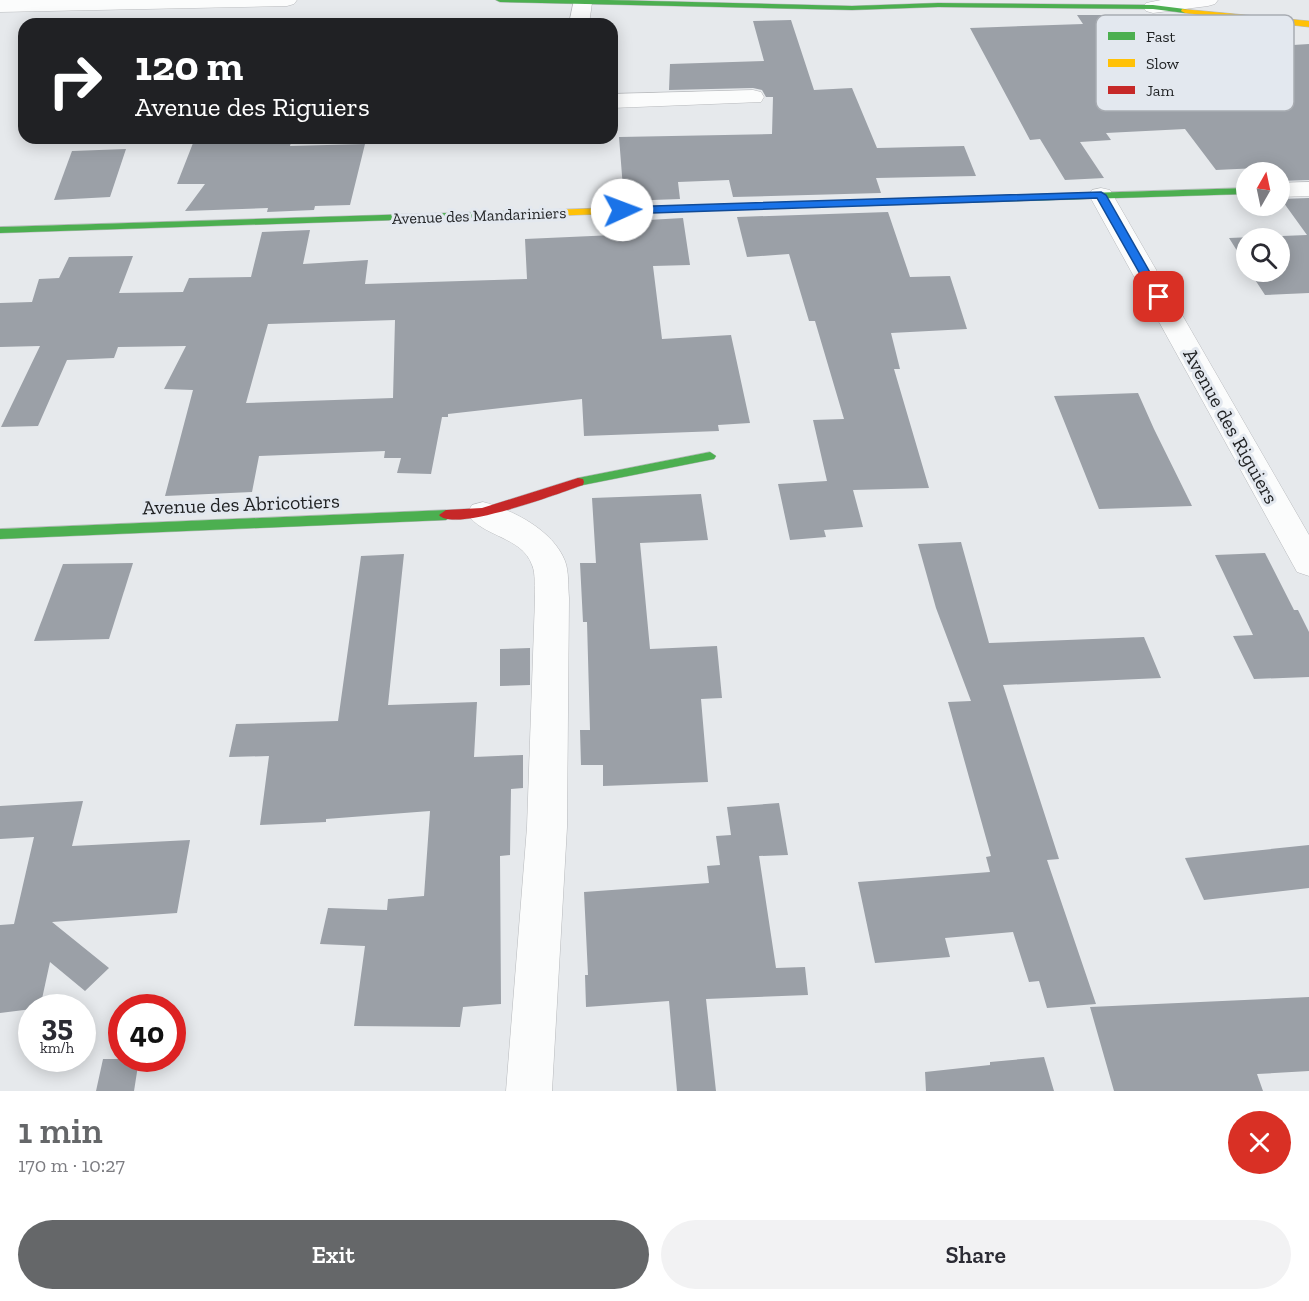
<!DOCTYPE html>
<meta charset="utf-8">
<style>
:root{--surface:#fff;--page:#f2f2f3;--text:#2b2b33;--muted:#7c7c81;--accent:#656769}
body{margin:0;font-family:"Zilla Slab",serif;background:var(--page);color:var(--text);height:100vh;display:flex;flex-direction:column;font-size:22px;white-space:nowrap}
*{box-sizing:border-box;margin:0}
p{font-size:20px;color:var(--muted)}
.icon{flex:none;width:33px;height:33px;fill:none;stroke:currentColor;stroke-width:2;stroke-linecap:round;stroke-linejoin:round}
.map{position:relative;height:1091px;overflow:hidden}
.drawer{display:flex;flex-direction:column;background:var(--surface);flex:1}
.drawer>*{flex:none}
.top-card{position:absolute;left:18px;top:18px;width:600px;height:126px;border-radius:18px;box-shadow:0 3px 15px #0003;background:#202124;color:#fff;overflow:hidden}
.needle{width:39px;rotate:9deg}
.fabs{position:absolute;left:1236px;top:162px;display:grid;gap:12px}
.fabs a{display:grid;place-items:center;width:54px;height:54px;border-radius:50%;background:var(--surface);box-shadow:0 3px 15px #0003;font-size:30px}
.speed{position:absolute;left:18px;top:994px;display:flex;gap:12px;font-size:30px;font-weight:700;text-align:center}
.speed>*{display:grid;place-content:center;width:78px;height:78px;border-radius:50%;background:var(--surface);box-shadow:0 3px 15px #0003;line-height:1}
.speed small{font-size:15px;font-weight:400}
.speed .limit{border:9px solid #d22;background:#fff;color:#111}
.pin{position:absolute;display:grid;place-items:center;width:51px;height:51px;color:#fff;margin:-26px;border-radius:12px;box-shadow:0 3px 9px #0006}
.me{position:absolute;width:66px;margin:-33px;rotate:88deg;stroke-linejoin:round;filter:drop-shadow(0 0 4px #0008)}
.turn{display:flex;align-items:center;gap:21px;height:126px;padding:0 18px;font-size:27px}
.turn .icon{width:78px;height:78px;stroke-width:2.5}
.turn b{display:block;font-size:42px;line-height:51px}
.round{display:grid;place-items:center;flex:none;width:63px;height:63px;border-radius:32px;background:var(--page)}
.head{display:flex;align-items:center;justify-content:space-between;height:102px;padding:0 18px}
h1{font-size:36px;font-weight:600;line-height:45px;color:var(--accent)}
.action{display:flex;gap:12px;margin-top:auto;padding:12px 18px}
.action a{flex:1;height:69px;border-radius:36px;background:var(--accent);color:#fff;font-size:24px;font-weight:600;line-height:69px;text-align:center}
.action a+a{background:var(--page);color:var(--text)}
.map>svg:first-child{display:block}
.building{fill:#9ba0a7;fill-rule:evenodd}
.lines{fill:none;stroke-linecap:round;stroke-linejoin:round}
.street-casing{stroke:#b7b9bc;stroke-width:1}
.fast-casing{stroke:#b7b9bc;stroke-width:1}
.slow-casing{stroke:#b7b9bc;stroke-width:1}
.jam-casing{stroke:#b7b9bc;stroke-width:1}
.street{fill:#fbfcfc;fill-rule:evenodd}
.fast{fill:#4caf50;fill-rule:evenodd}
.slow{fill:#ffc107;fill-rule:evenodd}
.jam{fill:#c62828;fill-rule:evenodd}
.route{fill:#1a73e8;stroke:#114b97;stroke-width:1.5}
.labels{text-anchor:middle;stroke-width:6;stroke-linejoin:round;paint-order:stroke}
.far-street-label{font-size:16px;fill:#1f2123;stroke:#e3e8ef}
.street-label{font-size:20px;fill:#1f2123;stroke:#e3e8ef}
.key{fill:#e3e8ef;stroke:#a8acb2;stroke-width:1.5}
.key-label{font-size:16px;fill:#1f2123}
</style>
<div class="map">
<svg width="1309" height="1091" viewBox="0 0 1309 1091">
<rect width="100%" height="100%" fill="#e6e9ec"/>
<g class="building">
<path d="M1077 15H1153L1170 17 1174 24 1210 22 1290 31 1293 45 1309 44V180L1280 181V172H1261L1258 168 1216 170 1185 129 1106 133 1111 140 1080 142 1104 178 1065 180 1040 139 1030 140 970 28 1083 24Z"/>
<path d="M791 20 814 90 852 88 877 148 964 146 976 176 876 178 881 193 733 197 729 180 678 182 680 199 624 201 619 137 772 134 773 97H766L762 90 753 88 669 90 670 64 764 61 753 21Z"/>
<path d="M195 138H292L290 146 365 144 350 205 315 206 314 210 267 212 268 208 185 211 205 184H177Z"/>
<path d="M126 149 110 197 54 200 72 151Z"/>
<path d="M1309 198V293L1265 295 1250 272H1280V238H1246V265L1229 238 1307 235 1281 199Z"/>
<path d="M888 212 910 277 950 276 967 329 891 333 900 369H894L929 488 853 490 863 527 824 530 826 537 790 540 778 484 827 481 813 420 844 419 815 321H809L789 254 747 257 737 217Z"/>
<path d="M683 218 690 265 653 266 662 339 731 335 750 423 718 425 719 431 584 436 582 399 448 414V417H442L431 474 397 473 401 458H384L385 451 259 456 252 492 165 496 193 390 164 389 186 346 118 347 114 358 67 360 38 426 1 427 40 346 0 347V303L32 302 39 279 59 278 69 257 133 256 119 293 183 292 189 278 251 277 262 232 310 230 303 264 368 260 365 284 527 279 525 239 614 235 613 222ZM395 320 393 398 246 403 268 324Z"/>
<path d="M1138 393 1154 429 1192 506 1099 509 1054 396Z"/>
<path d="M701 494 708 540 640 543 650 649 717 646 722 698 701 699 708 782 603 786V765H581L580 730H590L587 622H583L580 563H596L592 498Z"/>
<path d="M961 542 989 643 1144 637 1161 678 1003 685 1059 859 1047 860 1096 1004 1047 1008 1039 981 1029 982 1013 932 945 938 950 957 875 963 858 882 990 872 986 857 991 856 948 702 971 701 936 608 918 544Z"/>
<path d="M1265 553 1294 610H1298L1309 632V677L1254 679 1233 636 1253 635 1215 555Z"/>
<path d="M404 554 388 705 477 702 474 757 523 755V788L511 789 510 855 500 856 501 1004 463 1007 460 1027 354 1026 365 946 320 944 328 908 387 910 388 899 424 896 430 811 326 819V822L260 825 269 756 229 757 236 724 338 721 361 556Z"/>
<path d="M133 563 109 639 34 641 63 564Z"/>
<path d="M530 648V685L500 686V649Z"/>
<path d="M83 801 72 846 190 840 177 913 52 922 109 968 85 991 50 962 40 1008 0 1013V925L14 924 34 837 0 839V806Z"/>
<path d="M779 803 788 855 759 856 776 968 805 967 808 995 706 999 716 1091H677L669 1001 586 1007 585 975H588L584 892 709 883 707 866 720 865 716 836 731 835 727 807Z"/>
<path d="M1309 845V888L1204 900 1185 858Z"/>
<path d="M1309 997V1071L1257 1074 1263 1091H1114L1090 1007Z"/>
<path d="M1044 1057 1054 1091H926L925 1072 990 1065V1062Z"/>
<path d="M103 1059H139L134 1091H96Z"/>
</g>
<g class="lines">
<g class="street-casing">
<g id="street">
<path d="M0 0H297L294 4 287 6 0 12Z"/>
<path d="M574 0H590L592 3 589 24H569Z"/>
<path d="M1218 0 1215 4 1208 6 1153 13 1146 11 1143 7 1146 3 1161 0Z"/>
<path d="M753 90 761 92 764 97 761 102 612 108V94Z"/>
<path d="M1309 182V196L1280 197V183Z"/>
<path d="M1101 188 1110 190 1113 195 1309 535V576L1297 572 1089 195 1092 190Z"/>
<path d="M483 502C513 510 553 530 565 561 569 571 568 587 569 598L567 827 552 1091H506L527 827 535 598C534 588 536 574 532 565 522 536 481 537 467 513L472 505Z"/>
</g>
</g>
<g class="fast-casing">
<g id="fast">
<path d="M496 0H608L852 6 938 3 1153 5 1185 9 1189 11 1185 13 1153 9 938 7 852 10 500 2Z"/>
<path d="M1246 188V194L859 206 854 203 859 200Z"/>
<path d="M546 210 550 211V215L0 233V227Z"/>
<path d="M710 452 716 456 714 459 578 486 572 482 578 478Z"/>
<path d="M446 510 453 515 446 520 0 539V529Z"/>
</g>
</g>
<g class="slow-casing">
<g id="slow">
<path d="M1182 9 1309 21V27L1185 13 1181 11Z"/>
<path d="M859 200 863 201V205L546 216 541 213 546 210Z"/>
</g>
</g>
<g class="jam-casing">
<path id="jam" d="M578 478 583 479 584 482 583 485C560 493 454 533 439 515L446 510 482 508Z"/>
</g>
<use href="#street" class="street"/>
<use href="#fast" class="fast"/>
<use href="#slow" class="slow"/>
<use href="#jam" class="jam"/>
</g>
<path class="route" d="M1101 192 1106 195 1164 297 1163 300 1159 301 1153 297 1097 198 622 214 617 210 622 207Z"/>
<g class="labels">
<g class="far-street-label">
<text transform="translate(479 215) rotate(-2)" y="6">Avenue des Mandariniers</text>
</g>
<g class="street-label">
<text transform="translate(1231 426) rotate(61)" y="7">Avenue des Riguiers</text>
<text transform="translate(241 504) rotate(-2)" y="7">Avenue des Abricotiers</text>
</g>
</g>
<rect x="1096" y="15" width="198" height="96" rx="9" class="key"/>
<rect x="1108" y="32" width="27" height="8" fill="#4caf50"/>
<rect x="1108" y="59" width="27" height="8" fill="#ffc107"/>
<rect x="1108" y="86" width="27" height="8" fill="#c62828"/>
<g class="key-label">
<text x="1146" y="42">Fast</text>
<text x="1146" y="69">Slow</text>
<text x="1146" y="96">Jam</text>
</g>
</svg>
<div class="fabs">
<a><svg class="needle" viewBox="-14 -14 28 28"><path d="M0-13l5 13h-10z" fill="#e53935"/><path d="M0 13l5-13h-10z" fill="#7c7c81"/></svg></a>
<a><svg class="icon" aria-label="search" viewBox="0 0 24 24"><circle cx="10" cy="10" r="6"/><path d="M15 15l6 6"/></svg></a>
</div>
<div class="speed"><div>35<small>km/h</small></div><div class="limit">40</div></div>
<div class="pin" style="left:1159px;top:297px;background:#d93025"><svg class="icon" aria-label="arrive" viewBox="0 0 24 24"><path d="M6 21V4h12l-3 4 3 4H6"/></svg></div>
<svg class="me" style="left:622px;top:210px" viewBox="-20 -20 40 40"><circle r="19" fill="#fff"/><path d="M0-13L10 11 0 6-10 11z" fill="#1a73e8"/></svg>
<div class="top-card">
<div class="turn"><svg class="icon" aria-label="right" viewBox="0 0 24 24"><path d="M7 20v-9h11M14 6l5 5-5 5"/></svg><div><b>120 m</b>Avenue des Riguiers</div></div>
</div>
</div>
<section class="drawer">
<div class="head"><div><h1>1 min</h1><p>170 m · 10:27</p></div><a class="round" style="background:#d93025;color:#fff"><svg class="icon" aria-label="close" viewBox="0 0 24 24"><path d="M6 6l12 12M18 6L6 18"/></svg></a></div>
<div class="action"><a>Exit</a><a>Share</a></div>
</section>
